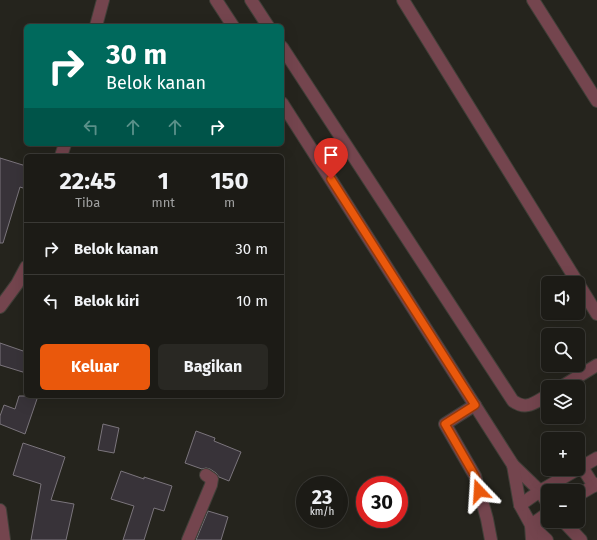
<!DOCTYPE html>
<html lang="id">
<meta charset="utf-8">
<style>
:root{--surface:#1c1b16;--page:#292823;--text:#f1f3f6;--muted:#a0a1a1;--line:#3a3935;--accent:#ea580c}
body{margin:0;font-family:"Fira Sans",sans-serif;background:var(--page);color:var(--text);height:100vh;display:flex;flex-direction:column;font-size:15px;white-space:nowrap}
*{box-sizing:border-box;margin:0}
p{font-size:13px;color:var(--muted)}
.icon{flex:none;width:22px;height:22px;fill:none;stroke:currentColor;stroke-width:2;stroke-linecap:round;stroke-linejoin:round}
.map{position:relative;flex:1;overflow:hidden}
.drawer{position:absolute;left:24px;top:154px;width:260px;height:244px;display:flex;flex-direction:column;background:var(--surface);border-radius:6px;box-shadow:0 4px 16px #0002,0 0 0 1px var(--line)}
.drawer>*{flex:none}
.banner{position:absolute;left:24px;top:24px;width:260px;height:122px;border-radius:6px;box-shadow:0 4px 16px #0002,0 0 0 1px var(--line);background:#00695c;color:#fff;overflow:hidden}
.fabs{position:absolute;left:541px;top:276px;display:grid;gap:8px}
.fabs a{display:grid;place-items:center;width:44px;height:44px;border-radius:6px;background:var(--surface);box-shadow:0 4px 16px #0002,0 0 0 1px var(--line);font-size:20px}
.speed{position:absolute;left:296px;top:476px;display:flex;gap:8px;font-size:20px;font-weight:700;text-align:center}
.speed>*{display:grid;place-content:center;width:52px;height:52px;border-radius:50%;background:var(--surface);box-shadow:0 4px 16px #0002,0 0 0 1px var(--line);line-height:1}
.speed small{font-size:10px;font-weight:400}
.speed .limit{border:6px solid #d22;background:#fff;color:#111}
.pin{position:absolute;display:grid;place-items:center;width:34px;height:34px;color:#fff;margin:-41px -17px;border-radius:50% 50% 50% 0;rotate:-45deg;box-shadow:0 0 4px #0007}
.pin .icon{rotate:45deg}
.me{position:absolute;width:44px;margin:-22px;rotate:340deg;stroke-linejoin:round;filter:drop-shadow(0 0 3px #0008)}
.turn{display:flex;align-items:center;gap:14px;height:84px;padding:0 16px;font-size:18px}
.turn .icon{width:52px;height:52px;stroke-width:2.5}
.turn b{display:block;font-size:28px;line-height:34px}
.lanes{display:flex;align-items:center;height:38px;padding:0 16px;background:#0003;justify-content:center;gap:20px;direction:ltr}
.lanes .off{opacity:.35}
.eta{display:flex;justify-content:space-evenly;align-items:center;height:68px;text-align:center}
.eta b{font-size:24px;font-weight:700;line-height:28px}
.cta{display:flex;gap:8px;margin-top:auto;padding:8px 16px}
.cta a{flex:1;height:46px;border-radius:6px;background:var(--accent);color:#fff;font-size:16px;font-weight:700;line-height:46px;text-align:center}
.cta a+a{background:var(--page);color:var(--text)}
ul{padding:0;list-style:none}
li{display:flex;align-items:center;gap:12px;height:52px;padding:0 16px;border-top:1px solid var(--line)}
li div{flex:1}
li b{display:block;font-size:15px}
li em{font-style:normal}
.map>svg:first-child{display:block}
.building{fill:#383339;stroke:#7b757c}
.lines{fill:none;stroke-linecap:round;stroke-linejoin:round}
.minor-casing{stroke:#403f38;stroke-width:14}
.minor{stroke:#74454e;stroke-width:12}
.route-casing{stroke:#983908;stroke-width:10}
.route{stroke:#ea580c;stroke-width:7}
</style>
<div class="map">
<svg width="597" height="540" viewBox="0 0 597 540">
<rect width="100%" height="100%" fill="#25241d"/>
<g class="building">
<path d="M0 158 26 166V189L20 187 3 243H0Z"/>
<path d="M0 343 26 352V373L0 365Z"/>
<path d="M19 396H38L25 434 0 424V416L4 405 15 409Z"/>
<path d="M103 424 119 428 114 453 98 450Z"/>
<path d="M196 431 215 438 214 441 241 452 229 481 219 477 216 473 210 469 206 468 202 469 185 463Z"/>
<path d="M23 443 65 457 51 500 74 504 66 540H31L41 484 13 475Z"/>
<path d="M121 471 144 479V477L172 486 164 511 154 508 144 540H123L134 506 111 499Z"/>
<path d="M208 511 228 517 221 540H196Z"/>
</g>
<g class="lines">
<g class="minor-casing">
<g id="minor">
<path d="M216 0 233 26"/>
<path d="M251 0 268 26"/>
<path d="M403 0 597 314"/>
<path d="M533 0 597 101"/>
<path d="M96 26 103 0"/>
<path d="M282 47 513 401C527 411 535 402 548 395"/>
<path d="M282 103 513 465 540 491 548 504"/>
<path d="M61 156 65 144"/>
<path d="M0 307 17 284 26 267"/>
<path d="M561 387 597 365"/>
<path d="M475 405 445 424 475 476 487 519 491 540"/>
<path d="M513 465 520 505 531 525 547 540"/>
<path d="M582 467 594 486"/>
<path d="M578 469 597 458"/>
<path d="M578 495 597 484"/>
<path d="M520 505 540 491 578 469"/>
<path d="M0 510 4 540"/>
<path d="M563 521 581 540"/>
<path d="M188 540 211 485 212 479 206 475"/>
<path d="M532 540 531 525 548 513"/>
</g>
</g>
<use href="#minor" class="minor"/>
</g>
<g class="lines">
<g class="route-casing">
<path id="route" d="M331 179 475 405 445 424 475 476 479 491"/>
</g>
<use href="#route" class="route"/>
</g>
</svg>
<div class="fabs">
<a><svg class="icon" aria-label="sound" viewBox="0 0 24 24"><path d="M4 9h4l5-4v14l-5-4H4zM17 9q2 3 0 6"/></svg></a>
<a><svg class="icon" aria-label="search" viewBox="0 0 24 24"><circle cx="10" cy="10" r="6"/><path d="M15 15l6 6"/></svg></a>
<a><svg class="icon" aria-label="layers" viewBox="0 0 24 24"><path d="M12 4l9 5-9 5-9-5zM3 14l9 5 9-5"/></svg></a>
<a>+</a>
<a>−</a>
</div>
<div class="speed"><div>23<small>km/h</small></div><div class="limit">30</div></div>
<div class="pin" style="left:331px;top:179px;background:#d93025"><svg class="icon" aria-label="arrive" viewBox="0 0 24 24"><path d="M6 21V4h12l-3 4 3 4H6"/></svg></div>
<svg class="me" style="left:479px;top:491px" viewBox="-20 -20 40 40"><path d="M0-17L14 15 0 8-14 15z" fill="#ea580c" stroke="#fff" stroke-width="4"/></svg>
<div class="banner">
<div class="turn"><svg class="icon" aria-label="right" viewBox="0 0 24 24"><path d="M7 20v-9h11M14 6l5 5-5 5"/></svg><div><b>30 m</b>Belok kanan</div></div>
<div class="lanes"><svg class="icon off" aria-label="left" viewBox="0 0 24 24"><path d="M17 20v-9H6M10 6l-5 5 5 5"/></svg><svg class="icon off" aria-label="ahead" viewBox="0 0 24 24"><path d="M12 20V5M6 11l6-6 6 6"/></svg><svg class="icon off" aria-label="ahead" viewBox="0 0 24 24"><path d="M12 20V5M6 11l6-6 6 6"/></svg><svg class="icon" aria-label="right" viewBox="0 0 24 24"><path d="M7 20v-9h11M14 6l5 5-5 5"/></svg></div>
</div>
<section class="drawer">
<div class="eta">
<div><b>22:45</b><p>Tiba</p></div>
<div><b>1</b><p>mnt</p></div>
<div><b>150</b><p>m</p></div>
</div>
<ul>
<li><svg class="icon" aria-label="right" viewBox="0 0 24 24"><path d="M7 20v-9h11M14 6l5 5-5 5"/></svg><div><b>Belok kanan</b></div><em>30 m</em></li>
<li><svg class="icon" aria-label="left" viewBox="0 0 24 24"><path d="M17 20v-9H6M10 6l-5 5 5 5"/></svg><div><b>Belok kiri</b></div><em>10 m</em></li>
</ul>
<div class="cta"><a>Keluar</a><a>Bagikan</a></div>
</section>
</div>
